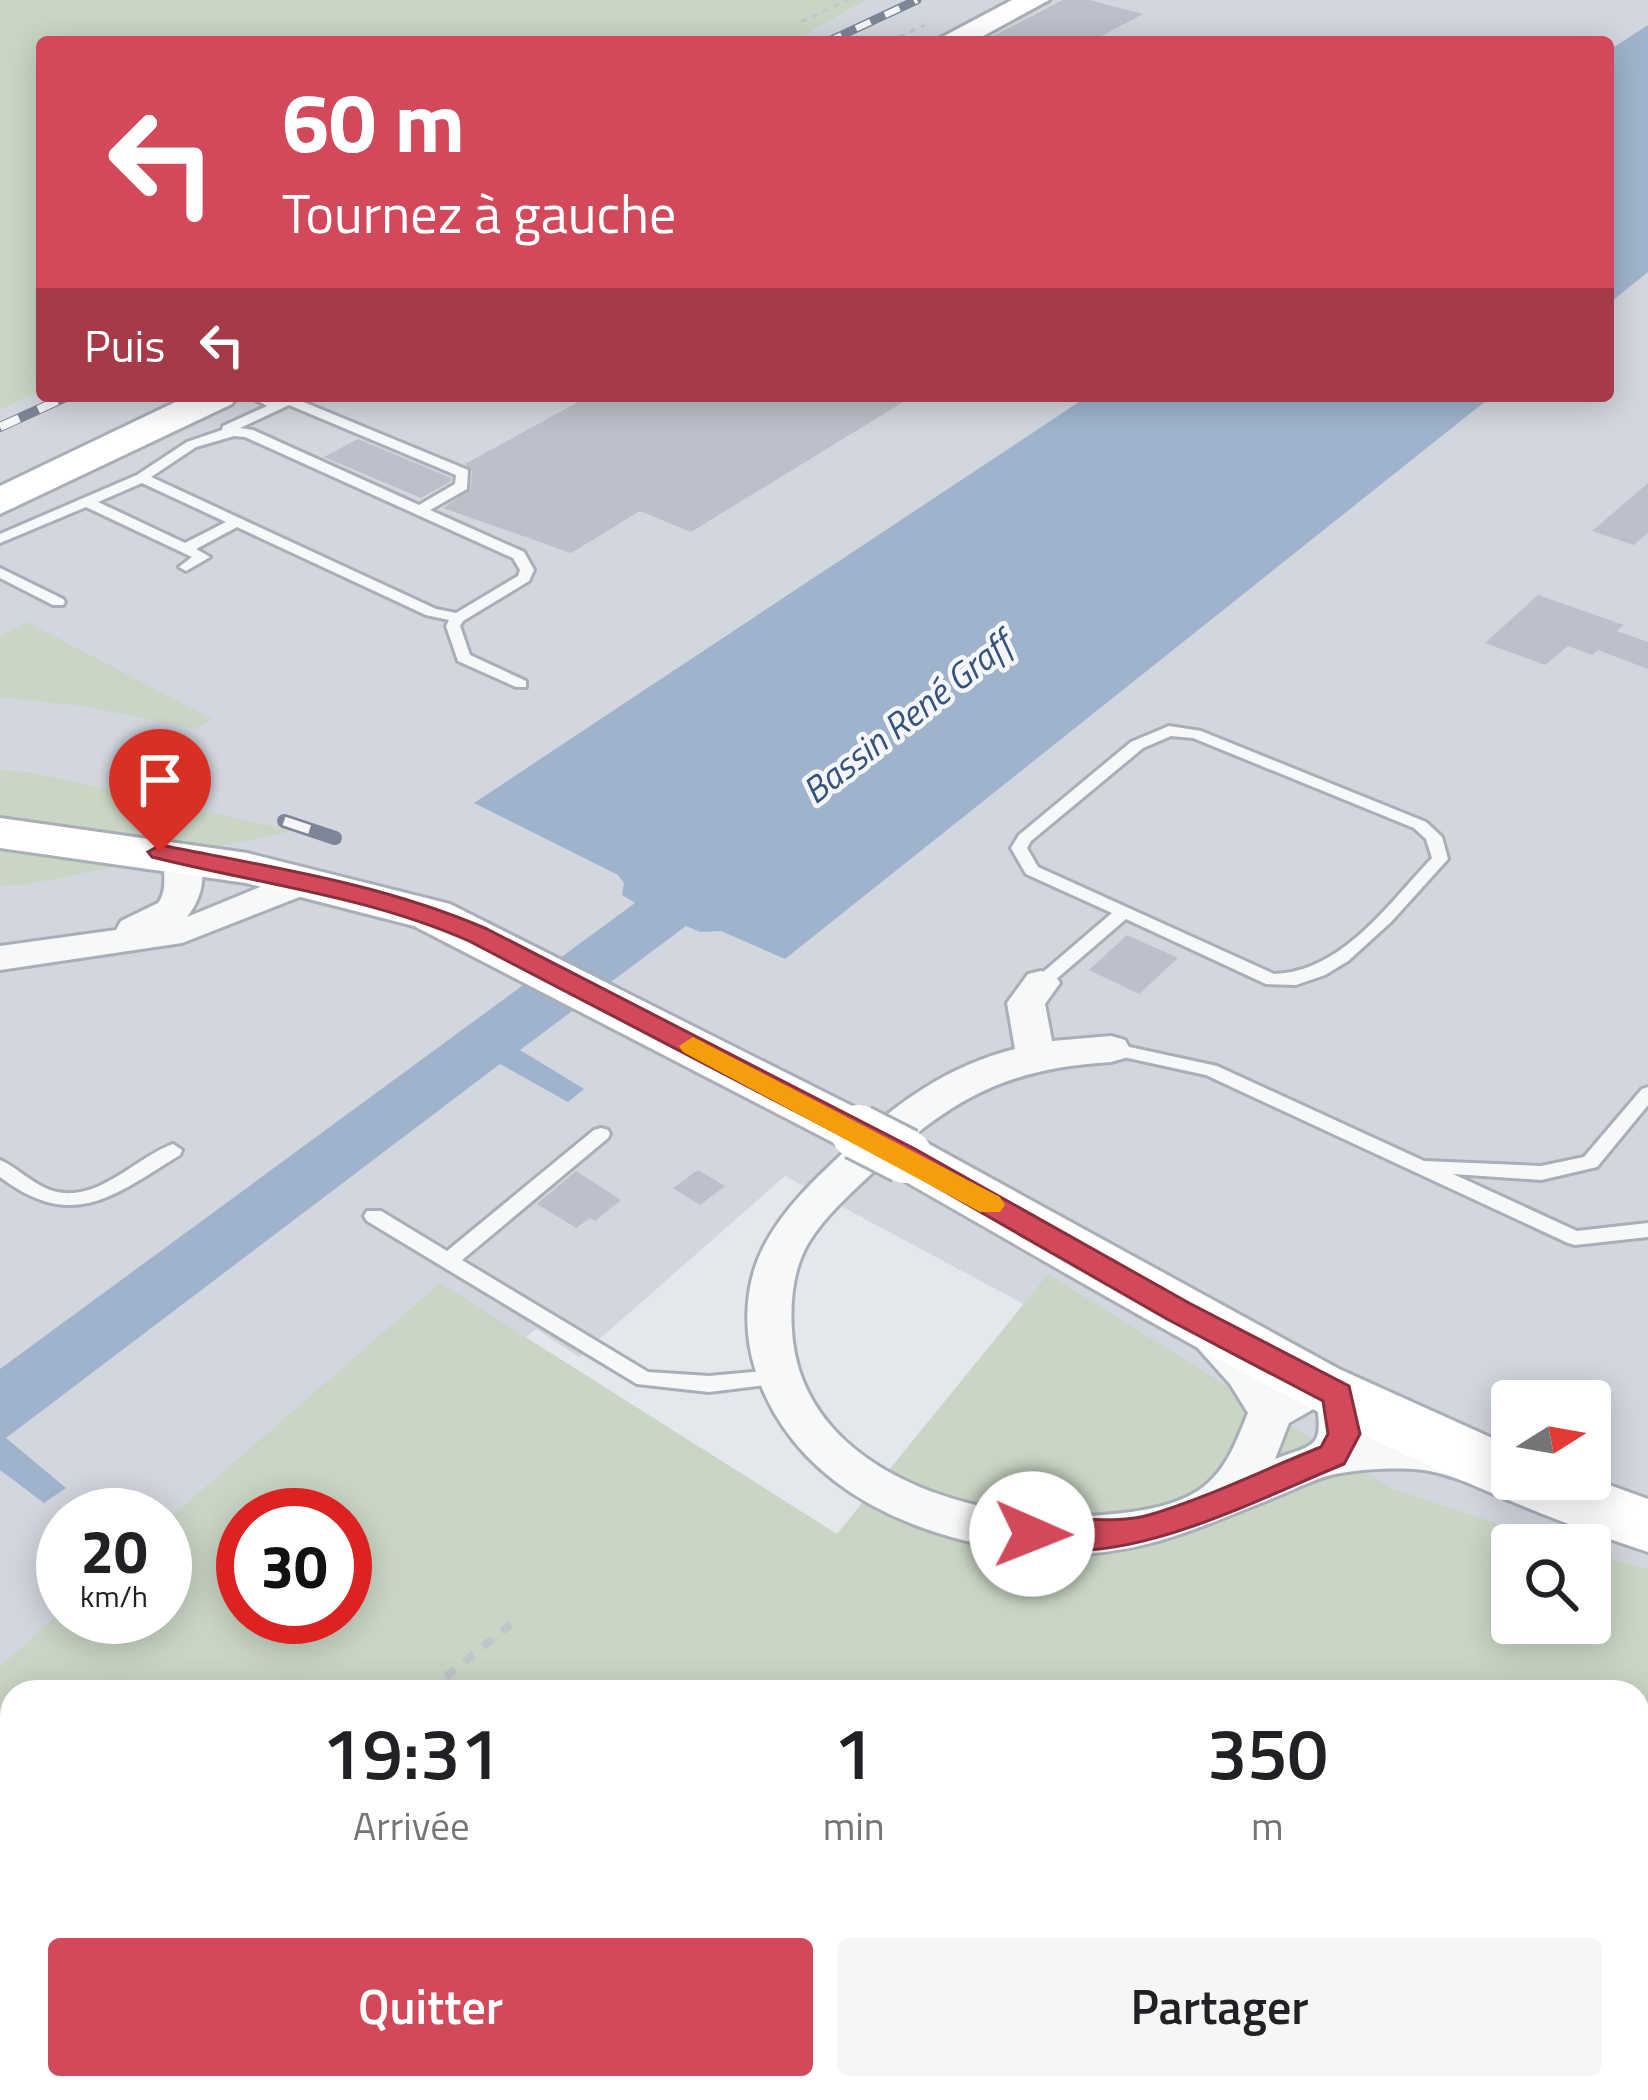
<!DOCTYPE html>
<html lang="fr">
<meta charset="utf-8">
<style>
:root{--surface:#fff;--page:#f6f6f6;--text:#202124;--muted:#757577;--accent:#d1495b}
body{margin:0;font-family:"Titillium Web",sans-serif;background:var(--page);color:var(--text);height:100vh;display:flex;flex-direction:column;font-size:45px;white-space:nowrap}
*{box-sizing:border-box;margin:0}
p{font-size:39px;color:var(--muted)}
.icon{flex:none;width:66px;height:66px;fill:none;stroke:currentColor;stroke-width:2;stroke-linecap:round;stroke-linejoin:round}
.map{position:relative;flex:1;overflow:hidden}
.details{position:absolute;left:0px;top:1680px;width:1650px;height:420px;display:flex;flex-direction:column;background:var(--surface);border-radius:36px 36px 0 0;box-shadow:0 6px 30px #0003}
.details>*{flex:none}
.hud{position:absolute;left:36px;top:36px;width:1578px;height:366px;border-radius:12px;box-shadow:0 6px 30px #0003;background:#d1495b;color:#fff;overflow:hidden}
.needle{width:78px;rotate:79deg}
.buttons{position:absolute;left:1491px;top:1380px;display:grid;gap:24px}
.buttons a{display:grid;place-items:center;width:120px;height:120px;border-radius:12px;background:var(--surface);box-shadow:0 6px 30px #0003;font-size:60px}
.speed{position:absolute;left:36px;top:1488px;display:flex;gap:24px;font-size:60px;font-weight:700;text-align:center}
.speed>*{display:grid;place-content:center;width:156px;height:156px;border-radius:50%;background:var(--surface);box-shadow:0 6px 30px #0003;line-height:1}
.speed small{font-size:30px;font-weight:400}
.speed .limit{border:18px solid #d22;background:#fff;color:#111}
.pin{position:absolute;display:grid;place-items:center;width:102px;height:102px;color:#fff;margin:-123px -51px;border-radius:50% 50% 50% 0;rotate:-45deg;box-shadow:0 0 12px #0007}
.pin .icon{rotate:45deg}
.me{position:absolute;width:132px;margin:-66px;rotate:91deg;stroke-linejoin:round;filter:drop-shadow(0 0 9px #0008)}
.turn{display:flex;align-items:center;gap:42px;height:252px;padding:0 48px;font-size:54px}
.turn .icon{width:156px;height:156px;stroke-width:2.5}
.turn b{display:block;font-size:84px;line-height:102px}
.then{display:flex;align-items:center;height:114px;padding:0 48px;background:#0003;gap:24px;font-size:45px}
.eta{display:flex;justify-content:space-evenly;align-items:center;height:204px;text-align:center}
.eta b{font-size:72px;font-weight:600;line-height:84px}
.cta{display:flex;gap:24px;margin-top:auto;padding:24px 48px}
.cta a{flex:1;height:138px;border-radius:12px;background:var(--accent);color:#fff;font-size:48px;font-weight:600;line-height:138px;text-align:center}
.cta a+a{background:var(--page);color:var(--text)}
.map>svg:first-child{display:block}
.built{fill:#d2d6de;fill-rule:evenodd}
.green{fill:#c9d6c5;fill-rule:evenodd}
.water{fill:#9fb4cc}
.building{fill:#bbc0ca}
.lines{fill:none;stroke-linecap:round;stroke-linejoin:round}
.service-casing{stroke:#a9aeb7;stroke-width:6}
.minor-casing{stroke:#a9aeb7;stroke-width:6}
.secondary-casing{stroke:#a9aeb7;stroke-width:6}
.path-far1{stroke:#c2c5cb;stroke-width:3;stroke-dasharray:6 6;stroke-linecap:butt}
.path{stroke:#c2c5cb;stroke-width:8;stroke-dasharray:12 12;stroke-linecap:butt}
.service{fill:#f7f8fa;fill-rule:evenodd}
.minor{fill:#f7f8fa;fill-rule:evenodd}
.secondary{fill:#fff;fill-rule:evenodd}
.rail-far2-casing{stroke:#7d8696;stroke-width:9}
.rail-far1-casing{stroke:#7d8696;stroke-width:10}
.rail-casing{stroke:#7d8696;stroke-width:14}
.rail-far2{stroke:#f4f6f9;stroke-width:6;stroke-dasharray:16;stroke-linecap:butt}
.rail-far1{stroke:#f4f6f9;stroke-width:8;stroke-dasharray:21;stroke-linecap:butt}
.rail{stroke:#f4f6f9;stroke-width:9;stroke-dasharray:27;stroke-linecap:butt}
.secondary-bridge-casing{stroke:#a9aeb7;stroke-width:60;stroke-linecap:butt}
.secondary-bridge{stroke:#fff;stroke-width:54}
.route{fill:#d1495b;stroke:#882f3b;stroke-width:3}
.slow{fill:#f59e0b}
.labels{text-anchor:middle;stroke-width:9;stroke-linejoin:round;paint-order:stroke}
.water-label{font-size:36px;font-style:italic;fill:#34527a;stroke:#f4f6f9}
</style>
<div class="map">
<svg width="1648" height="2100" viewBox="0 0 1648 2100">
<rect width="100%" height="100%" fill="#e4e7ec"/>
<path class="built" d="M868 0H1648V1569L1590 1553V1545H1561L1525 1535 1390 1488 1208 1403 785 1176 579 1357 536 1329 317 1515H243L109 1692H12L0 1784V886L25 885 290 831 31 772 0 769V410L42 391V396H1608V42H793ZM1512 1401H1590V1479H1512ZM63 1515H165V1617H63Z"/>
<g class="green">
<path d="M0 0H867L793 42H42V391L0 410Z"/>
<path d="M27 622 212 719 196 729 83 706 0 697V636Z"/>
<path d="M0 769 31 772 294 831 25 885 0 886Z"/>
<path d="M1048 1274 1391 1488 1561 1545H1512V1623H1590V1553L1648 1569V2100H0V1666L63 1611V1617H165V1522L440 1283 837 1534ZM243 1515H345V1617H243ZM12 1692H1638V2088H12Z"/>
</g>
<g class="water">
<path d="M1648 25V272L1608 304V51Z"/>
<path d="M1088 396H1492L785 959 721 931 700 932 686 926 520 1050 584 1089 568 1102 500 1064 6 1438 66 1488 44 1503 0 1470V1369L635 903 622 895 624 883 618 875 474 803Z"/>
</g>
<g class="building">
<path d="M1063 0H1089L1143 14 1090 42H982Z"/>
<path d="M589 396H913L691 532 640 511 571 553 443 508 471 489 472 470 465 464Z"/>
<path d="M358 439 451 478V481L421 498 324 457Z"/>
<path d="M1648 483V533L1634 545 1592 531Z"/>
<path d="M1538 595 1624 625 1617 631 1648 642V669L1598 650 1592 655 1568 646 1545 665 1485 643Z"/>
<path d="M1127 935 1178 958 1139 994 1089 970Z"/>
<path d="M698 1170 725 1186 700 1205 673 1188Z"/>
<path d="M576 1171 621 1200 595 1221 590 1218 576 1228 537 1204Z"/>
</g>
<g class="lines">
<g class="service-casing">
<g id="service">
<path d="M289 396 468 470 467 489 430 510 524 552 534 570 529 581 463 621 460 626 470 655 526 681V687H516L458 661 446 626 449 620 426 615 237 527 196 549 210 557 186 571 179 567 192 557 86 507 0 543V534L137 475 187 442 222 430 223 426ZM289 405 456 475 455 484 419 505 253 430 240 428ZM234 436 245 437 513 558 520 570 518 576 456 613 436 609 151 477 196 447ZM142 483 226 522 185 543 98 502Z"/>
<path d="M0 568 63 599 65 602 63 605H53L0 578Z"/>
<path d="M1169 726 1201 731 1426 822 1442 837 1448 859 1391 922 1348 961 1325 975 1296 985 1266 984 1126 919 1047 987H1035L1032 983 1035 979 1112 913 1026 874 1011 848 1019 835 1131 742ZM1171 736 1193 738 1414 828 1426 839 1432 858C1389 903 1342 972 1274 974L1038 867 1027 848 1031 841 1143 748Z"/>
<path d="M1111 1043 1217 1066 1424 1161 1541 1166 1584 1157 1642 1089 1648 1087V1105L1597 1167 1541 1180 1453 1174 1577 1231 1648 1223V1237L1575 1245 1568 1243 1206 1075 1105 1053 1102 1049Z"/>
<path d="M601 1128 608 1130 610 1134 608 1138 462 1260 648 1372 709 1376 776 1370 783 1373 786 1378 783 1383 709 1392 637 1384 367 1221 364 1216 367 1211H381L447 1251 594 1130Z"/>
<path d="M173 1144 182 1150 180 1155C113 1196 73 1232 0 1177V1160C18 1168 31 1183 50 1190 96 1206 134 1158 173 1144Z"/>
</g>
</g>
<g class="minor-casing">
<g id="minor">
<path d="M248 396H285L289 402 275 410Z"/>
<path d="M182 845 195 848C208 871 203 897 187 917L294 873H320L325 881 320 889 182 943 0 970V946L116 930 121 921 158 903C171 886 158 865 169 848Z"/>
<path d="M1041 971 1054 974 1060 983 1045 1004 1052 1041 1111 1036 1125 1040 1130 1049 1125 1058 1111 1062C1004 1068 947 1101 870 1175 849 1195 825 1216 809 1242 793 1268 790 1301 792 1331 801 1478 992 1528 1113 1514 1144 1511 1184 1505 1208 1483 1229 1464 1237 1439 1248 1413L1230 1384 1188 1337 1194 1326C1233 1314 1260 1358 1279 1387L1317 1369 1353 1382 1359 1394 1366 1436 1423 1434 1512 1458V1479H1534L1528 1489C1494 1500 1458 1474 1423 1470 1399 1467 1365 1469 1341 1473 1319 1476 1294 1490 1273 1498 1190 1531 1130 1561 1037 1553 920 1541 796 1491 756 1372 743 1332 744 1286 763 1248 783 1209 814 1180 845 1151 895 1104 947 1066 1015 1049L1007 1003 1028 974ZM1317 1407C1324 1449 1311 1445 1275 1459L1289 1423Z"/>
</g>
</g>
<g class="secondary-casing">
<g id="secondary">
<path d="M1012 0H1049L972 42H933Z"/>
<path d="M188 396H237L232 404 0 514V486Z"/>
<path d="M0 818 247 853 450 904 878 1119 886 1132 878 1145 858 1151 838 1145 414 926 246 883 0 848Z"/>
<path d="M905 1137 925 1142 1339 1369 1512 1447V1479L1590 1478 1648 1499V1552C1376 1463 1133 1310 885 1170L877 1156 885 1142Z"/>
</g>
</g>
<g class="path-far1">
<path d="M801 22 847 0"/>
<path d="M888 42 925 25"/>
</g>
<g class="path">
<path d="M427 1692 511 1624"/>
<path d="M0 1852 12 1849"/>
<path d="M962 2088 975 2100"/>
</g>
<use href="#service" class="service"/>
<use href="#minor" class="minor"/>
<use href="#secondary" class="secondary"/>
<g class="rail-far2-casing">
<path id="rail-far2" d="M827 42 917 0"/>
</g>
<g class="rail-far1-casing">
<path id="rail-far1" d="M0 427 68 396"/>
</g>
<g class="rail-casing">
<path id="rail" d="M284 821 335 838"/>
</g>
<use href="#rail-far2" class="rail-far2"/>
<use href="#rail-far1" class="rail-far1"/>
<use href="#rail" class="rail"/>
<g class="secondary-bridge-casing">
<path id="secondary-bridge" d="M858 1132 905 1156"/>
</g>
<use href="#secondary-bridge" class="secondary-bridge"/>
</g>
<path class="route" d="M160 845C271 867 383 884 487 929L915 1149 1189 1303 1349 1386 1360 1434 1344 1464C1255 1500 1116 1575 1020 1543L1015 1534 1020 1525C1060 1511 1107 1527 1149 1515 1207 1498 1265 1469 1321 1447L1328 1434 1323 1401 1167 1319 895 1163 469 941C367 896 259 884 152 857L148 852Z"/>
<path class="slow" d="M693 1037 1000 1197 1005 1205 1000 1212H980L683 1052 679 1046Z"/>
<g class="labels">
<g class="water-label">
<text transform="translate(907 717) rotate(-38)" y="13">Bassin René Graff</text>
</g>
</g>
</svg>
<div class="buttons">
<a><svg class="needle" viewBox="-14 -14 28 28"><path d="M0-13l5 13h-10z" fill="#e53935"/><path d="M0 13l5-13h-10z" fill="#757577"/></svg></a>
<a><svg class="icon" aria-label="search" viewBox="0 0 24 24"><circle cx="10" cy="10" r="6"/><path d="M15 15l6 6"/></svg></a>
</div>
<div class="speed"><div>20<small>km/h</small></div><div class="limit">30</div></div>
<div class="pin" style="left:160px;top:852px;background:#d93025"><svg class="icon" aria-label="arrive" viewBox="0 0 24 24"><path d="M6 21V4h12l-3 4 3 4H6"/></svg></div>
<svg class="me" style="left:1032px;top:1534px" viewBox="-20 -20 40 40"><circle r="19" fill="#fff"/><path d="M0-13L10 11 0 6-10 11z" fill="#d1495b"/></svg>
<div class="hud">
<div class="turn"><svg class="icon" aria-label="left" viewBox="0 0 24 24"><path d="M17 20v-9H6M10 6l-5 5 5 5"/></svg><div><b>60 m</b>Tournez à gauche</div></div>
<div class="then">Puis<svg class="icon" aria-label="left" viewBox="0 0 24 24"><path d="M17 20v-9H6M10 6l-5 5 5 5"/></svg></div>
</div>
<section class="details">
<div class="eta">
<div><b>19:31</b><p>Arrivée</p></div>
<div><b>1</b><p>min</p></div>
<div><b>350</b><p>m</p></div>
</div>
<div class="cta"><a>Quitter</a><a>Partager</a></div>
</section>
</div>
